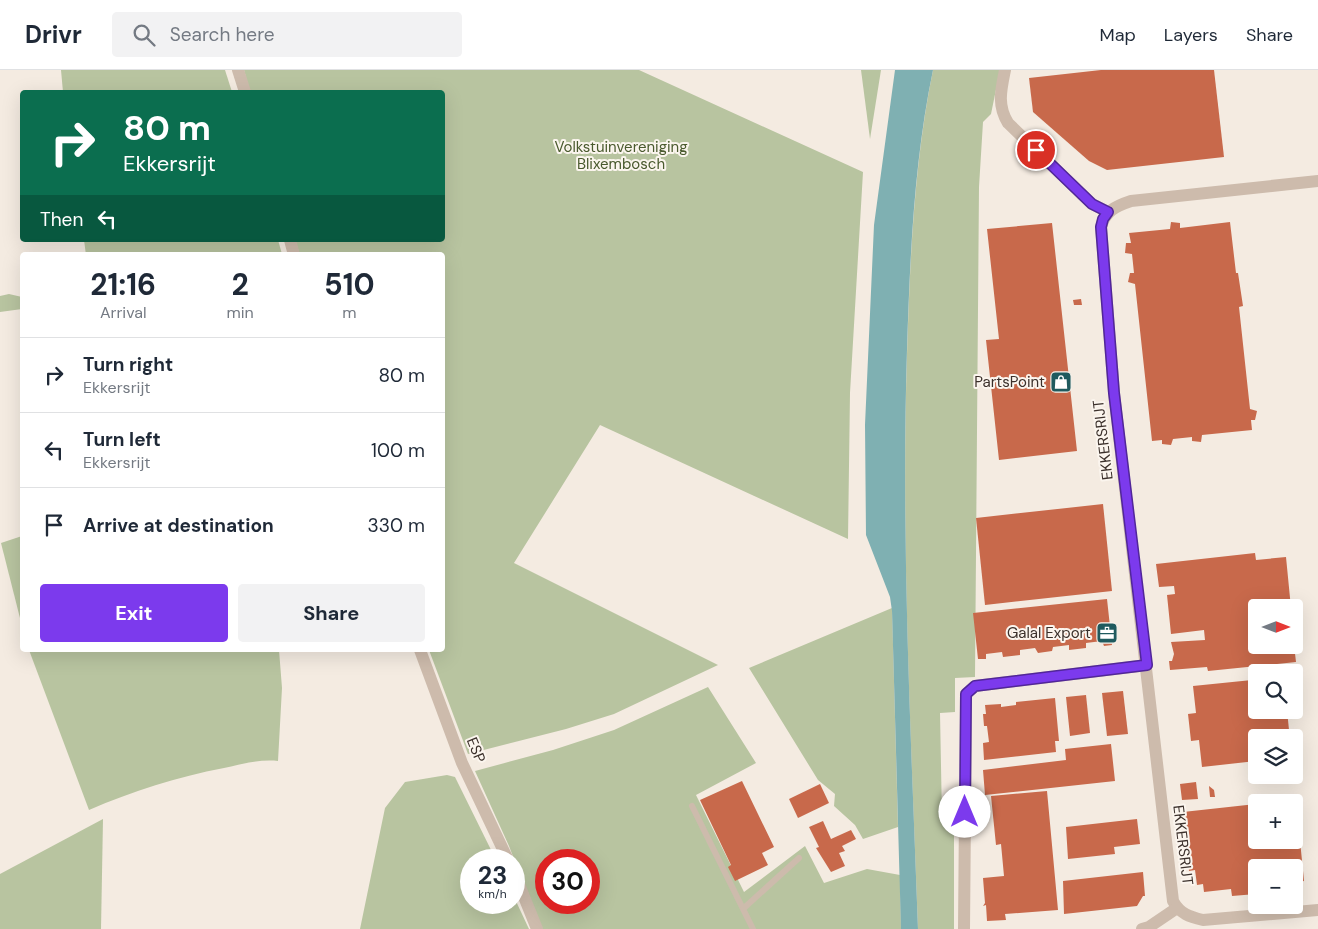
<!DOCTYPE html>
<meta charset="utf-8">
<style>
:root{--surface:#fff;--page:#f2f2f3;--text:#1f2937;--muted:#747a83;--line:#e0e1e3;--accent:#7c3aed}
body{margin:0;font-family:"DM Sans",sans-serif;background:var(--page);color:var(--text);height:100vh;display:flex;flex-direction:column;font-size:19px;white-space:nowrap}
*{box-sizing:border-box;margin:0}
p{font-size:16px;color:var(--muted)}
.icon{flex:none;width:28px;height:28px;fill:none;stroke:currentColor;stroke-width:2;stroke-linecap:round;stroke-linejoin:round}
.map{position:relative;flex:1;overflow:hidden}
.details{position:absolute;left:20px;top:182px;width:425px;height:400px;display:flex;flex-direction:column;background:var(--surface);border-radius:5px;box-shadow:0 5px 20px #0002}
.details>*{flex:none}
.top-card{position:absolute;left:20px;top:20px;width:425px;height:152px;border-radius:5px;box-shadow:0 5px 20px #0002;background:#0b6e4f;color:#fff;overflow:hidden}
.needle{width:32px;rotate:90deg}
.tools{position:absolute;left:1248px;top:529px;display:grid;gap:10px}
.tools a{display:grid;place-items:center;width:55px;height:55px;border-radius:5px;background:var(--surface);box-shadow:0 5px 20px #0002;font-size:25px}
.speed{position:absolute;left:460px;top:779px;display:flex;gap:10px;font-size:25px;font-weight:700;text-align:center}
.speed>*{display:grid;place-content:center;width:65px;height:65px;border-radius:50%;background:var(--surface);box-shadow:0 5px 20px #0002;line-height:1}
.speed small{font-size:12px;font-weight:400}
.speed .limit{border:8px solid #d22;background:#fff;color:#111}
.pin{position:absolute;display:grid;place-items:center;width:42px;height:42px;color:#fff;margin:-21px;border:2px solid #fff;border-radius:50%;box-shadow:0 1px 5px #0007}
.me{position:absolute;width:55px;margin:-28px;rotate:0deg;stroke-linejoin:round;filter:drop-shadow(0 0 4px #0008)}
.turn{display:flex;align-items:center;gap:18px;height:105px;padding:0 20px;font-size:22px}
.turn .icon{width:65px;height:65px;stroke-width:2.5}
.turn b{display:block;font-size:35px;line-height:42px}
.then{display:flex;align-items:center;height:48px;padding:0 20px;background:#0003;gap:10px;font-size:19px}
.eta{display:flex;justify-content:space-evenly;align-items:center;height:85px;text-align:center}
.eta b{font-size:30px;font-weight:700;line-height:35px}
.button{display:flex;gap:10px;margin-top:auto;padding:10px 20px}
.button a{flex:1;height:58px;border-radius:5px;background:var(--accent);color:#fff;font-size:20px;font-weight:700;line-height:58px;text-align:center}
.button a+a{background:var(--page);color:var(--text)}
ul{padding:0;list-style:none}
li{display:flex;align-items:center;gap:15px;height:75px;padding:0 20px;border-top:1px solid var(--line)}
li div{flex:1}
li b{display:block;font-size:19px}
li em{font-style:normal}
header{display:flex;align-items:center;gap:30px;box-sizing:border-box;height:70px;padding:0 25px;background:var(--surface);border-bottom:1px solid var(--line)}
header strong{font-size:24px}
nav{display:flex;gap:28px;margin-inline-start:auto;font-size:18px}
.search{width:350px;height:45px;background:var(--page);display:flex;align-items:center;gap:12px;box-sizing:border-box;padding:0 18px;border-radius:5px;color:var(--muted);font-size:19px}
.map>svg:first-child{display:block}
.green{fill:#b8c4a0;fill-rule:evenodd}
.water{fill:#7fb0b2}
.building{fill:#c8694b}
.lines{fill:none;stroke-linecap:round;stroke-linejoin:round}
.service{stroke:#cdbbac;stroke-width:6}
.minor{stroke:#cdbbac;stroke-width:12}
.route-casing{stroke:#51269a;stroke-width:12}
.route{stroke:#7c3aed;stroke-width:9}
.labels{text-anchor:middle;stroke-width:4;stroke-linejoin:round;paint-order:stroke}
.park-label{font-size:15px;fill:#4a5a2e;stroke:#fbf5ee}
.poi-label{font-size:15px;fill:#3b302b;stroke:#fbf5ee;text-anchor:end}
.street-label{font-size:15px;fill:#3b302b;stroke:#fbf5ee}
</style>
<header>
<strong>Drivr</strong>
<div class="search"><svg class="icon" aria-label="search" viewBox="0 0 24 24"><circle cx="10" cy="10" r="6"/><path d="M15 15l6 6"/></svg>Search here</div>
<nav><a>Map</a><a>Layers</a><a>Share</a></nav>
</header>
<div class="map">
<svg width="1318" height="859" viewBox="0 0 1318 859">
<rect width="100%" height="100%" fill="#f4ebe1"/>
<g class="green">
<path d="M61 0H225L232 22H63Z"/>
<path d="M244 0H639L863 102 850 323 848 469 600 355 514 493 718 595 614 644 566 659 468 684 429 580H442V185H300L295 170H442V22H250Z"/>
<path d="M861 0H881L870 69Z"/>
<path d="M933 0H1000L991 44 983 52 979 117 975 607 955 608V642L940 643 942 748 954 749V859H918C911 668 901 476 907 284 910 190 914 93 933 0Z"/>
<path d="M84 170H278L282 184 86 185Z"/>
<path d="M9 224 22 227V239L0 242V226Z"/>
<path d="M22 466V556L1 473Z"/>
<path d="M892 538 898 757 863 769 855 755 834 736 835 724 818 710 749 598Z"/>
<path d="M29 580H279L282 618 278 691C260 689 242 694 224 698 177 707 133 721 89 740Z"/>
<path d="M708 617 756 693 696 725 744 822 805 776 824 813 867 799 900 805 901 859H541L509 776 475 701 553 680 614 660ZM546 790H589V832H546Z"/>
<path d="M447 705 455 707 496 790H471V832H514V827L529 859H360L385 738 405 712Z"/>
<path d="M103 749 101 859H0V804Z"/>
</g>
<path class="water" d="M895 0H933C914 91 910 187 907 280 901 473 911 666 918 859H901L892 541 890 527 866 465 865 355 874 155Z"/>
<g class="building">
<path d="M1101 0H1214L1224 87 1107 100 1089 91 1033 42 1029 8Z"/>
<path d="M1171 152 1180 153V158L1230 152 1236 203H1238L1243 236 1239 237 1250 339 1257 341 1255 350H1251L1252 360 1202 365 1201 372 1192 371V367L1173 369 1171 375 1162 374V370L1152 371 1135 214 1128 212 1130 203H1134L1132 184 1125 183 1126 173H1131L1129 163 1170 159Z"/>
<path d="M1052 153 1077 381 999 390 986 270 999 269 987 159Z"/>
<path d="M1081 229 1082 235H1074L1073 230Z"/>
<path d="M1103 434 1112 521 985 535 976 448Z"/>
<path d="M1255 483 1256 490 1286 487 1291 538H1256V575H1294L1296 592 1208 601 1207 597 1170 600 1169 591H1172L1174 584 1171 572 1205 570 1204 560 1171 564 1167 525 1175 524 1174 516 1159 517 1156 494Z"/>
<path d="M1107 529 1112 575 1104 576 1102 571 1086 573V578L1069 580V575L1053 577 1052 581 1038 583 1035 578 1020 580V585L1003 587 1002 582 986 584V589H978L973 543Z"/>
<path d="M1252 610 1255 643 1287 640 1289 660 1257 663 1256 691 1202 697 1199 670 1191 671 1188 644 1196 643 1193 616Z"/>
<path d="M1123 621 1128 664 1107 666 1102 623Z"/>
<path d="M1086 625 1090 663 1070 666 1066 627Z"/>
<path d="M1055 628 1059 671H1055L1056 682 984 690 983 673 989 672 987 656H984L983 644H986L985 635 1001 634V637L1016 635V632Z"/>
<path d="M1111 674 1115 711 985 725 983 700 1066 690 1065 679Z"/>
<path d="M742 711 774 777 762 783 768 795 735 811 728 797 731 795 700 730Z"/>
<path d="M1196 712 1198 729 1182 730 1180 714Z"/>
<path d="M820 714 829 733 798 748 789 729Z"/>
<path d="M1209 716 1214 720 1215 727H1210Z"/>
<path d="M1047 721 1058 840 1005 844 1006 850 987 851 986 835 983 836 985 833 983 808 1004 806 1001 774 996 775 991 726Z"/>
<path d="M1296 730 1304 811 1299 812 1300 819H1294V798H1256V824L1232 826 1231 819 1204 822 1203 814 1197 815 1195 800 1189 801 1183 742 1256 734V770H1294V732L1281 731Z"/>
<path d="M1137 749 1140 774 1114 777 1115 784 1068 789 1066 757Z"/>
<path d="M823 751 831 769 851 760 856 769 842 776 845 781 839 783 845 796 831 802 816 778 819 777 809 757Z"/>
<path d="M1143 802 1145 826H1143L1137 836 1064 844 1063 811Z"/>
</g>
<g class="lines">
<g class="service">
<path d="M692 736 753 859"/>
<path d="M744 838 799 788"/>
</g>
<g class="minor">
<path d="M238 0 245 22"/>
<path d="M1005 0C1001 20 997 35 1008 53L1092 134 1108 142"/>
<path d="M1318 111 1131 131C1116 136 1105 141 1101 157L1114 323 1173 831C1180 844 1190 847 1203 850L1318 840"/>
<path d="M290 170 294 185"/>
<path d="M420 580 462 693 508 790"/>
<path d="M514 802 537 859"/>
<path d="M964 859 966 624 975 616 1147 595"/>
<path d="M1142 859 1149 857 1177 838"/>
</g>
</g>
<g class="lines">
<g class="route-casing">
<path id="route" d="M965 742 966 624 975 616 1147 595 1114 323 1101 157 1103 149 1108 142 1092 134 1036 80"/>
</g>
<use href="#route" class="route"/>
</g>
<defs>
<g id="shop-square" transform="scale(1.125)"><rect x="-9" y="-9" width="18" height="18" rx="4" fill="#1f5a5e" stroke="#fbf5ee"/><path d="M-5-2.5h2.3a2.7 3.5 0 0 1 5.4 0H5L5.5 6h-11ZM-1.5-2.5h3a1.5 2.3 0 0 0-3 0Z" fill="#fff"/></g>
<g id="office-square" transform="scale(1.125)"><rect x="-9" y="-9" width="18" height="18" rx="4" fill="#1f5a5e" stroke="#fbf5ee"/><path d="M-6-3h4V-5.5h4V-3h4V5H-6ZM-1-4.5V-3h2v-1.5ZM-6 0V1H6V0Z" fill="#fff"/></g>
</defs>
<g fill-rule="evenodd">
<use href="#shop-square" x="1061" y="312"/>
<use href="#office-square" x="1107" y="563"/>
</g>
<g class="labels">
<g class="park-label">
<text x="621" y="82">Volkstuinvereniging<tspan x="621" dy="17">Blixembosch</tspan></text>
</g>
<g class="poi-label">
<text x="1045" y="317">PartsPoint</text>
<text x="1091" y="568">Galal Export</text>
</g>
<g class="street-label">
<text transform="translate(1103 370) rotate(-97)" y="5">EKKERSRIJT</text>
<text transform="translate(476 680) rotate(68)" y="5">ESP</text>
<text transform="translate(1183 775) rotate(83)" y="5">EKKERSRIJT</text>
</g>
</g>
</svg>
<div class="tools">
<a><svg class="needle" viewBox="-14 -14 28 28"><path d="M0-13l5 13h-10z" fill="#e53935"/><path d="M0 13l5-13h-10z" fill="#747a83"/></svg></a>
<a><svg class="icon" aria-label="search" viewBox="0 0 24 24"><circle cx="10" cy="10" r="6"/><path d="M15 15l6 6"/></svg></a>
<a><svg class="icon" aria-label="layers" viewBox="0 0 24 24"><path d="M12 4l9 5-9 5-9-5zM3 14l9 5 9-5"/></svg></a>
<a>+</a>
<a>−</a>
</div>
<div class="speed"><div>23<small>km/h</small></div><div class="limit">30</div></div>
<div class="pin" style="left:1036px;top:80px;background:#d93025"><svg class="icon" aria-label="arrive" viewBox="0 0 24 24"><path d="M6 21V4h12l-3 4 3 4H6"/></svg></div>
<svg class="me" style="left:965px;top:742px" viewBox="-20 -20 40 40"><circle r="19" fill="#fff"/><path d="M0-13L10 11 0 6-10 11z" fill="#7c3aed"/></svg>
<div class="top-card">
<div class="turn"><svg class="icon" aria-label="right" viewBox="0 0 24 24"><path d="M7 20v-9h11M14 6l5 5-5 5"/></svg><div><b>80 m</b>Ekkersrijt</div></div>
<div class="then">Then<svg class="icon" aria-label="left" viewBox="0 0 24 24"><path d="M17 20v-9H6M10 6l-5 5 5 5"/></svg></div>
</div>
<section class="details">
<div class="eta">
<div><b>21:16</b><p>Arrival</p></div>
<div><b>2</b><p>min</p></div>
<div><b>510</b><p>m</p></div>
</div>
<ul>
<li><svg class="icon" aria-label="right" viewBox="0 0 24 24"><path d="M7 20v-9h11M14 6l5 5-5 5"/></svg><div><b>Turn right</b><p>Ekkersrijt</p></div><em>80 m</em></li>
<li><svg class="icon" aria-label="left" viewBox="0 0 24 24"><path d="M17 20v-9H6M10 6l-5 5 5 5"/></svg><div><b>Turn left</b><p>Ekkersrijt</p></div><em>100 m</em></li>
<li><svg class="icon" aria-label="arrive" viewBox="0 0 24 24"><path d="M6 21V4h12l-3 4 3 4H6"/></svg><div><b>Arrive at destination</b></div><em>330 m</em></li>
</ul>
<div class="button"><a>Exit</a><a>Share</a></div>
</section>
</div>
